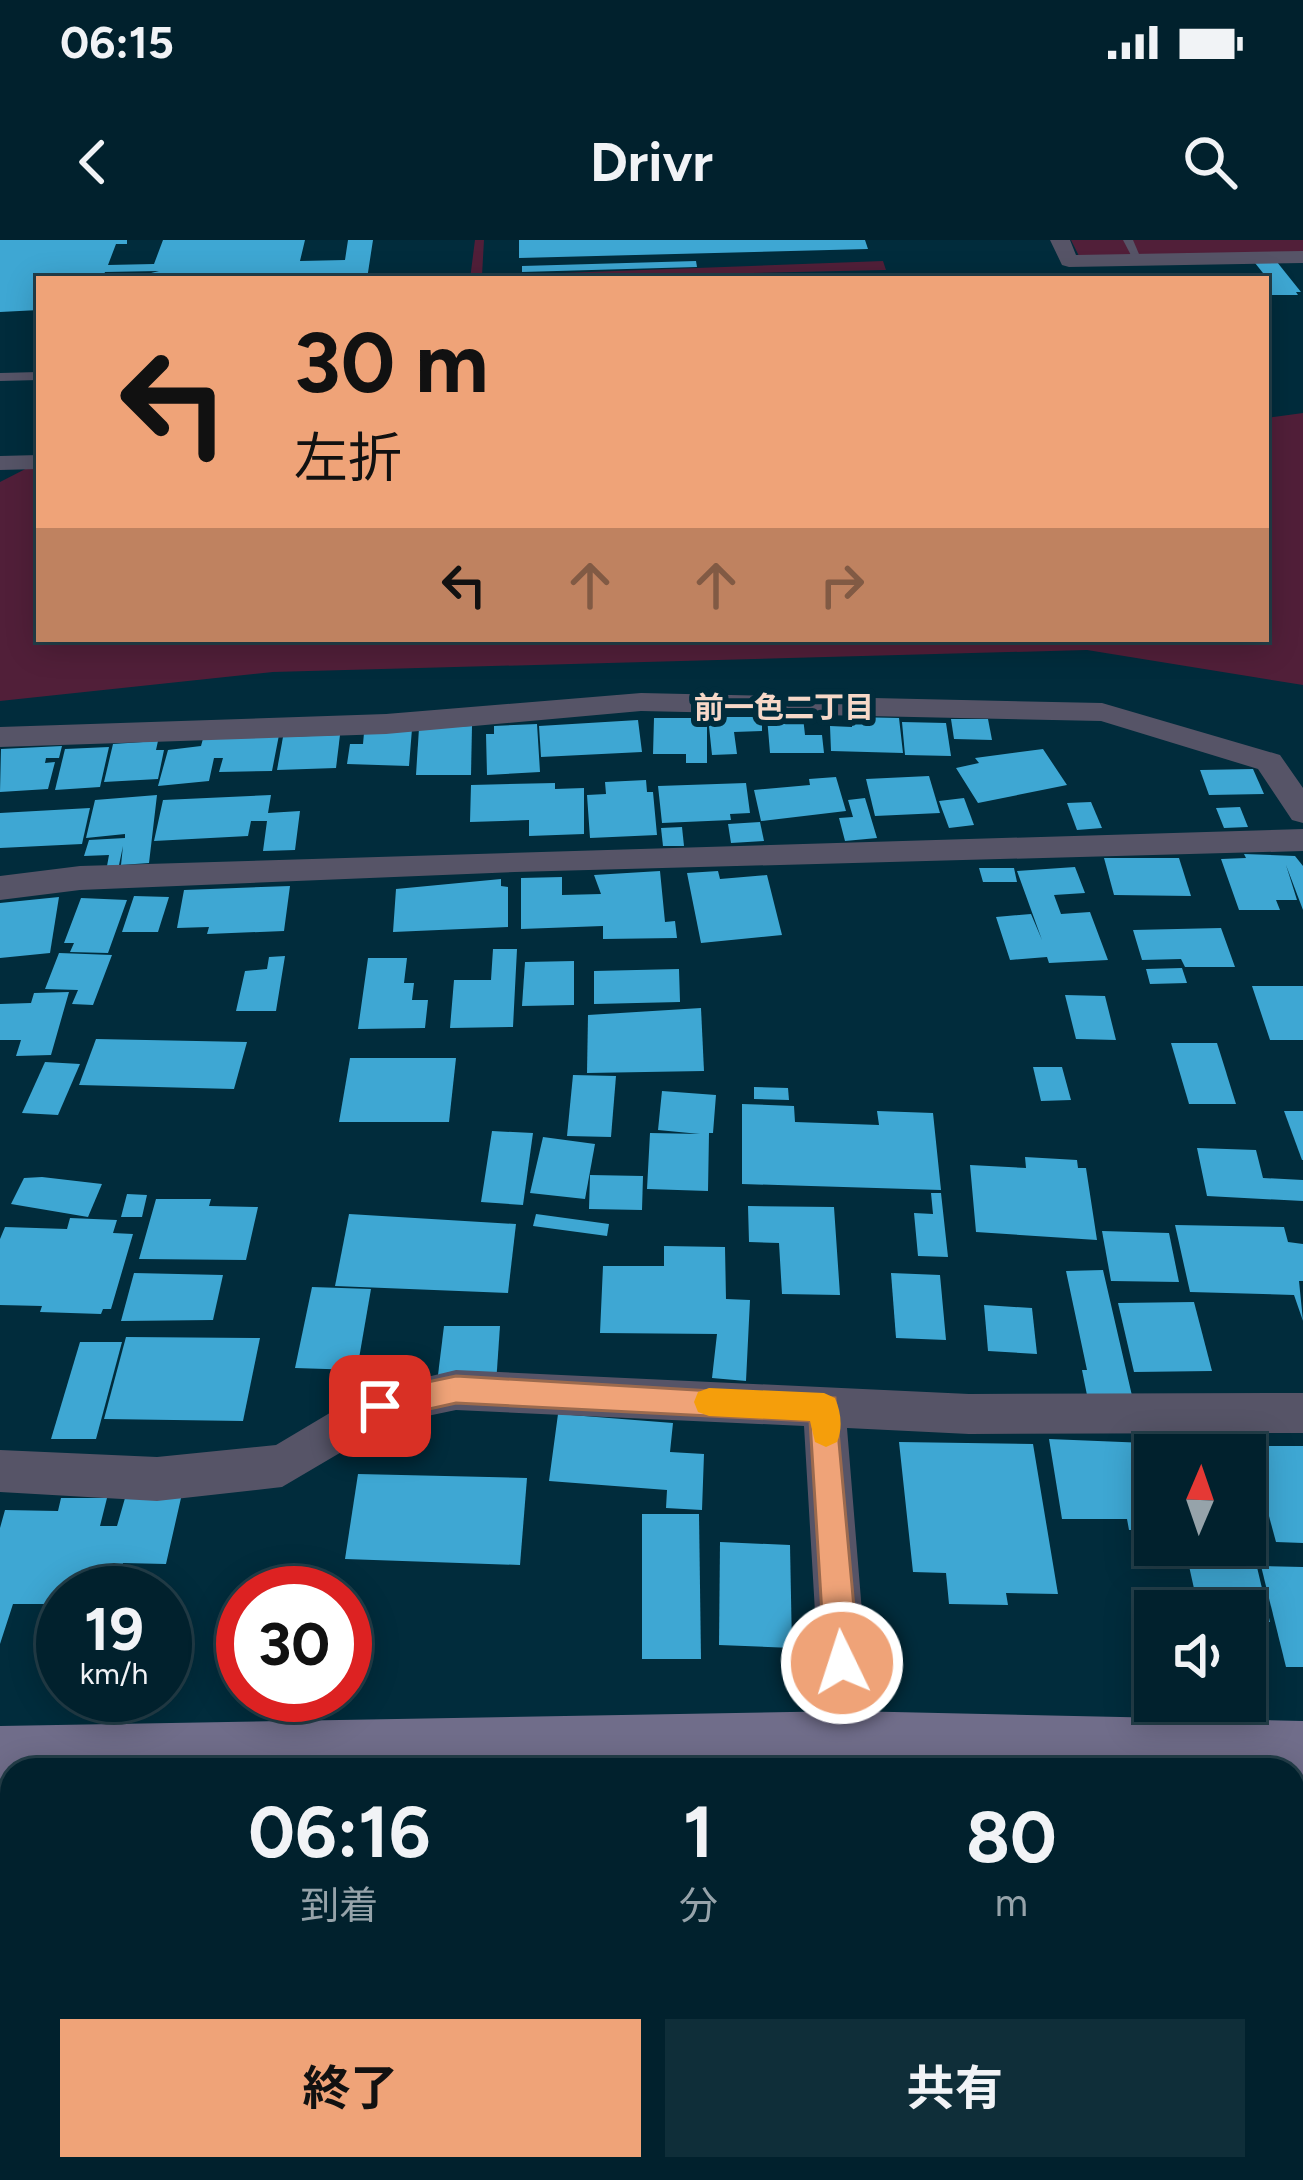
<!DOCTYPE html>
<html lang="ja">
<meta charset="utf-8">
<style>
:root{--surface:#01212d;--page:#0f2e39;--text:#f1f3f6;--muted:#96a3aa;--line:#233e49;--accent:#efa378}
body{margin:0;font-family:Figtree,"Noto Sans JP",sans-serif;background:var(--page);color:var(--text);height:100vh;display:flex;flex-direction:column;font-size:45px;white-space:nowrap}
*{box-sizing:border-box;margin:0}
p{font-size:39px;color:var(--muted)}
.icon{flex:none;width:66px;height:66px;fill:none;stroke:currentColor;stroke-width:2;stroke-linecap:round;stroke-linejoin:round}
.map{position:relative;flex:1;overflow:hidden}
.drawer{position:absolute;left:0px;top:1518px;width:1305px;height:423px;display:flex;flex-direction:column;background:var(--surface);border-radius:36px 36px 0 0;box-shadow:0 6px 30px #0003,0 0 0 3px var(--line)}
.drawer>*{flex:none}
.banner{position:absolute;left:36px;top:36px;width:1233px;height:366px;border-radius:0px;box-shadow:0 6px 30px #0003,0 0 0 3px var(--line);background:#efa378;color:#111;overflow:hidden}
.needle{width:78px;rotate:2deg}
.tools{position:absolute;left:1134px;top:1194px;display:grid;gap:24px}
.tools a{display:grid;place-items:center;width:132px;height:132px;border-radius:0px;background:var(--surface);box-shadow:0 6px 30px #0003,0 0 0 3px var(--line);font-size:60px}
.speed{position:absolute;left:36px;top:1326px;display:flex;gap:24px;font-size:60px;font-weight:700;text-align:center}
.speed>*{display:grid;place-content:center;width:156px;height:156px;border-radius:50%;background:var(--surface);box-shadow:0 6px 30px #0003,0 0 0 3px var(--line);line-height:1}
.speed small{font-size:30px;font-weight:400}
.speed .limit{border:18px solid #d22;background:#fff;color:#111}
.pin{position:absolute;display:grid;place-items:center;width:102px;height:102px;color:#fff;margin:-51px;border-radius:24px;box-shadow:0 6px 18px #0006}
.me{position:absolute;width:132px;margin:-66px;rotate:356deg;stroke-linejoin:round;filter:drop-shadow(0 0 9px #0008)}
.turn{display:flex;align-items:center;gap:42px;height:252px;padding:0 60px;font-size:54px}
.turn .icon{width:156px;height:156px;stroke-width:2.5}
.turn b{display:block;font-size:84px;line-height:102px}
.lanes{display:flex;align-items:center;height:114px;padding:0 60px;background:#0003;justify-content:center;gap:60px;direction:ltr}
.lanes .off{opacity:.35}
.eta{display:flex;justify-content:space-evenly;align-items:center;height:204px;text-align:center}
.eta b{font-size:72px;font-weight:700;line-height:84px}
.cta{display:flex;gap:24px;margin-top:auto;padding:24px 60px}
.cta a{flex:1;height:138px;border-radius:0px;background:var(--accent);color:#111;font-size:48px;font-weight:700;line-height:138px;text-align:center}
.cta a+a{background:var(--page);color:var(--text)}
.status{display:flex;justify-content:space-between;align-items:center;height:84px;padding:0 60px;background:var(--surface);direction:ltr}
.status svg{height:33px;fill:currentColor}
header{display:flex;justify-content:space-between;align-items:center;height:156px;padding:0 60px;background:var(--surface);font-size:54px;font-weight:700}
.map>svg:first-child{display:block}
.green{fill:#511f39}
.building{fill:#3ea7d3}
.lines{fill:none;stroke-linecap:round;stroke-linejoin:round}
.service{fill:#565467;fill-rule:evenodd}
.minor{fill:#565467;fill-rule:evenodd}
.secondary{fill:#706d8a;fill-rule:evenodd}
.route{fill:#efa378;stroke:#9b6a4e;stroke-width:3}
.slow{fill:#f59e0b}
.labels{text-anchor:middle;stroke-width:12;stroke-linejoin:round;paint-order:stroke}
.far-neighbourhood-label{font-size:30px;font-weight:bold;fill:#f6d8c8;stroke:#012c3c}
</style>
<div class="status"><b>06:15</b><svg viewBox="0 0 49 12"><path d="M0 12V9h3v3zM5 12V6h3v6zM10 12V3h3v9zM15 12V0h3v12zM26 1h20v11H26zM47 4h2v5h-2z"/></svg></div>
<header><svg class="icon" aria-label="back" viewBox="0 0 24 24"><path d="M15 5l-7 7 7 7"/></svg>Drivr<svg class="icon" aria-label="search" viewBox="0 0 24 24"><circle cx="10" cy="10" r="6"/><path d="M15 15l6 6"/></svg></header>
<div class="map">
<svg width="1303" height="1940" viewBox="0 0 1303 1940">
<rect width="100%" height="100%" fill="#012c3c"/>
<g class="green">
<path d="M475 0H484L482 36 883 21 886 30 470 39Z"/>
<path d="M1071 0H1303V15L1080 18Z"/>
<path d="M1303 173V445L1087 410 273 432 0 461V242L39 222V399H1266V178Z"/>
</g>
<g class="building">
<path d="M0 0H127V4H116L108 25 154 24 163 0H305L300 21 345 20 348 0H373L367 39H145L147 34 159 31 105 32 102 39H39V70L0 72Z"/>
<path d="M519 0H865L868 9 519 18Z"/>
<path d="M696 21 697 27 522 32V26Z"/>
<path d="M1277 22 1301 52H1296L1298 55H1268L1266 39 1252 34 1263 33 1255 23Z"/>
<path d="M708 477H762V491L734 492 737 514 712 515Z"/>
<path d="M767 477H803L805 495H822L824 513H770Z"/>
<path d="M852 477 899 478 903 513 831 511 830 486 852 487Z"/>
<path d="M654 478H707V523H686V514H653Z"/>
<path d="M951 479H988L992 500 954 499Z"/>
<path d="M638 480 642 512 541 517 539 486Z"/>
<path d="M902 482 946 483 951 516 905 515Z"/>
<path d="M537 484 540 532 487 535 486 494H494V486Z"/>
<path d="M472 486 471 535H416L419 488Z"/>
<path d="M412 489 409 526 347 524 350 504H363L364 493Z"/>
<path d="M204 495H279L272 531 219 532 223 518H214L209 541 158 546 168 510 201 506Z"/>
<path d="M340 495 336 528 277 530 283 497Z"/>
<path d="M158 501 156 510H164L158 539 104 542 113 504Z"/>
<path d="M62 506 59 518H46L45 523 55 522 48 549 0 552 1 509Z"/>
<path d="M109 507 100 547 55 550 65 509Z"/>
<path d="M1043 509 1067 545 978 563 956 528 979 523 975 518Z"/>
<path d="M1253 529 1264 554 1209 555 1200 530Z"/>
<path d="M929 536 940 573 875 576 866 539Z"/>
<path d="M836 537 846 571 761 581 754 550 810 545 809 539Z"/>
<path d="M646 540 647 552H653L657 595 590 598 587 555 606 554 605 542Z"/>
<path d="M555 543V549L584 548V594L529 596V580L470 582 471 545Z"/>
<path d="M746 543 750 573 730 574 731 580 662 583 658 546Z"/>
<path d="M157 555 149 623 121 625 123 606 119 625 107 626 109 615 84 616 89 600 125 598V594L86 598 95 560Z"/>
<path d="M271 555 268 573 300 571 295 610 263 611 267 581H251L248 596 154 601 163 560Z"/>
<path d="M865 558 877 598 845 601 839 578 853 577 848 560Z"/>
<path d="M964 558 974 585 949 588 939 561Z"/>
<path d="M1091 562 1102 588 1077 590 1067 563Z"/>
<path d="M1240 567 1248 587 1224 588 1216 568Z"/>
<path d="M90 568 82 604 0 608V573Z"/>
<path d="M760 582 764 601 731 603 728 584Z"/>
<path d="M682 587 684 606H663L661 588Z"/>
<path d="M1244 614 1295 616 1303 626V670L1286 625 1297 660H1276L1280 670H1239L1221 619 1246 618Z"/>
<path d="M1104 618H1179L1191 656 1114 655Z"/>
<path d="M1075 627 1085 653 1054 655 1061 674 1090 672 1108 720 1049 723 1047 717 1010 720 996 677 1031 674 1042 700 1017 631Z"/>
<path d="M979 628H1014L1017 642H983Z"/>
<path d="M660 631 665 682 675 681 677 698 603 699V686L521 689V638L562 637V655L601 654 594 635Z"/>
<path d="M718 631 720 639 767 635 782 695 701 703 687 633Z"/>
<path d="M501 639V646L508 647V687L393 692 396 649Z"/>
<path d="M290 646 284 691 207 694 209 687 177 688 184 650Z"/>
<path d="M134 656 169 657 158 692H122Z"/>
<path d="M59 657 50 713 0 718V663Z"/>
<path d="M81 658 127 660 108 713 70 712 74 703H64Z"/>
<path d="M1221 688 1235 727H1185L1181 719 1142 720 1133 690Z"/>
<path d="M493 709H517L513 787 450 788 454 740H491Z"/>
<path d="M59 713 112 715 93 765 72 764 78 750 45 749Z"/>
<path d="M285 716 276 771H236L245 731 267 729 269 717Z"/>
<path d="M368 718H407L404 743H414L412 760H428L425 788 358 789Z"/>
<path d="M574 721V765L522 766 525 722Z"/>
<path d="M1182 728 1187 743 1150 744 1146 729Z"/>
<path d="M679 729 680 762 594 764V731Z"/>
<path d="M1252 746H1303V800H1270Z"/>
<path d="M69 752 51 815 16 816 21 800H0V764L31 763 34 753Z"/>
<path d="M1065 755 1105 756 1116 800 1076 799Z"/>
<path d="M701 768 704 831 587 833 588 775Z"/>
<path d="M96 799 247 802 234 849 79 845Z"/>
<path d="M1171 803H1217L1236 864H1189Z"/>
<path d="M350 818H456L449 882H339Z"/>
<path d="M45 822 80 824 58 875 22 873Z"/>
<path d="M1033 827H1062L1071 860 1041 861Z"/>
<path d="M573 835 616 836 611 897 567 896Z"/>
<path d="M754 847 788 848 789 860 754 859Z"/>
<path d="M662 851 716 855 713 893H709L708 951 647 949 650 893 700 894 658 890Z"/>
<path d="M742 864 794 866 795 882 879 885 877 871 933 873 941 950 742 944Z"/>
<path d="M1284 871H1303V920H1302Z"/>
<path d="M492 891 533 893 523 965 481 962Z"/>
<path d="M543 897 595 904 585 959 530 953Z"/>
<path d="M1197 908 1256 910 1263 938 1303 940V961L1207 956Z"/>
<path d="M1025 917 1077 920 1078 928H1086L1097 1000 976 992 970 925 1026 928Z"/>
<path d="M590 935 643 936 642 970 589 969Z"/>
<path d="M42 937 102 944 88 977 11 964 24 938Z"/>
<path d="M931 953H941L948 1017 918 1016 914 973 933 974Z"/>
<path d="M127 954 147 955 142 977H121Z"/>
<path d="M156 959H211L209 966 258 967 246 1020 139 1019Z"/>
<path d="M748 966 834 967 840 1055 782 1054 779 1003 749 1002Z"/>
<path d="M349 974 516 984 508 1053 335 1046Z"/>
<path d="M536 974 609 984 607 996 533 986Z"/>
<path d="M70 978 117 980 113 993 133 994 111 1069H103L101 1074 40 1072 42 1066 0 1065V999L5 987 67 989Z"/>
<path d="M1175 985 1284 987 1288 1002 1303 1004V1041H1299L1303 1081 1294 1055 1190 1052Z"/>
<path d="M1102 991 1169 993 1179 1042 1111 1041Z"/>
<path d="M664 1006 725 1007 726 1059 750 1060 746 1141 712 1138 717 1094 600 1093 603 1026H664Z"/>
<path d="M1103 1030 1133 1160H1088L1082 1130H1087L1066 1031Z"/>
<path d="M134 1033 223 1035 213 1080 121 1081Z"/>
<path d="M891 1033 940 1035 946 1100 896 1098Z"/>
<path d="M312 1047 371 1049 357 1130 295 1128Z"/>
<path d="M1194 1062 1212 1131 1134 1132 1118 1063Z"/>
<path d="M984 1065 1032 1068 1037 1114 988 1111Z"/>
<path d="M444 1086H500L496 1144 437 1143Z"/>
<path d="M126 1097 260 1098 243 1181 104 1179Z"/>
<path d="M80 1102H122L96 1199H51Z"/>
<path d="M558 1174 673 1183 670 1212 704 1214 702 1270 666 1268 667 1250 549 1241Z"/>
<path d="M1193 1197H1226L1230 1215H1155V1290H1129L1127 1279H1062L1049 1199 1195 1205Z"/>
<path d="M899 1202 1033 1204 1058 1354 1006 1353 1008 1365 949 1364 946 1333 913 1332Z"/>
<path d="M1250 1206H1303V1303L1276 1302Z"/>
<path d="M358 1234 527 1238 520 1325 345 1319Z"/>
<path d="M61 1258H107L100 1286H117L125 1258H181L166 1324 123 1323 116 1353H63V1371L52 1370 54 1364H13L0 1404V1288L5 1270 58 1271Z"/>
<path d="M642 1274H699L701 1419H642Z"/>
<path d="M1247 1285 1270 1382H1245V1371H1199L1189 1326H1177L1173 1305H1245Z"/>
<path d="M720 1302 790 1305 792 1408 719 1405Z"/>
<path d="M1261 1326 1303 1327V1427H1286Z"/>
<path d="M1293 1594 1303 1596V1820L1293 1818Z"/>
<path d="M290 1929H535L552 1940H286Z"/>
<path d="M731 1929H817L815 1940H759Z"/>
<path d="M900 1929H956L957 1940H902Z"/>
</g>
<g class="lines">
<g class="service">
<path d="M1123 0H1133L1142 21H1134Z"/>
<path d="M39 132V140L0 141V133Z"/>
</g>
<g class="minor">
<path d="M1050 0H1070L1076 15 1303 11V23L1069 27 1062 25Z"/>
<path d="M39 215V229L0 230V216Z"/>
<path d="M641 453 1102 463 1280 515 1303 548V583L1292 580 1258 529 1101 481 641 471 386 494 0 507V487L386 474Z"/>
<path d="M1303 589V611L515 632 80 650 0 660V636L80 626Z"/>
<path d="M456 1130 969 1154 1303 1153V1193L969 1194 847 1188 873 1507 865 1524 852 1530 831 1524 823 1507 804 1186 456 1170 389 1184 282 1247 157 1261 0 1252V1210L157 1217 276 1205 365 1152Z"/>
</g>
<path class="secondary" d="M848 1471 1303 1481V1553H1293V1530H12V1558H0V1486Z"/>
</g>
<path class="route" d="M456 1136 835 1158 859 1423 854 1434 842 1439 830 1434 825 1423 810 1181 456 1163 380 1180 370 1176 365 1166 370 1156 380 1152Z"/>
<path class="slow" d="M709 1148 824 1153 835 1158C841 1172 843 1188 837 1202L826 1207 815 1202 810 1181 709 1176 698 1172 694 1162 698 1152Z"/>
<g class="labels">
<g class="far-neighbourhood-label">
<text x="784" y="478">前一色二丁目</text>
</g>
</g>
</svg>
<div class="tools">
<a><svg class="needle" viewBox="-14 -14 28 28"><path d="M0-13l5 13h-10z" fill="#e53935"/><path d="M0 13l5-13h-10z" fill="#96a3aa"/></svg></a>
<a><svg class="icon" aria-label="sound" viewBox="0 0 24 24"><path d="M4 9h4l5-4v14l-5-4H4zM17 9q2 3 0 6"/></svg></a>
</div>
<div class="speed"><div>19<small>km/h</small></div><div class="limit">30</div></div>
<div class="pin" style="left:380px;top:1166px;background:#d93025"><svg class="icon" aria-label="arrive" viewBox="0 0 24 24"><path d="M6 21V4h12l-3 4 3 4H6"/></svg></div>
<svg class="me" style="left:842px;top:1423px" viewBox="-20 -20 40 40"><circle r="17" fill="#efa378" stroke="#fff" stroke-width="3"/><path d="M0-11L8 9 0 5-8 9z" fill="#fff"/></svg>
<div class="banner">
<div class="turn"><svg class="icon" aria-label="left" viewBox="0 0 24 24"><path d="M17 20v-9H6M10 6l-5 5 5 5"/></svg><div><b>30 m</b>左折</div></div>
<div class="lanes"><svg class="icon" aria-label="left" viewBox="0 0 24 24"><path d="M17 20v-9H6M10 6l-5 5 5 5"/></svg><svg class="icon off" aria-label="ahead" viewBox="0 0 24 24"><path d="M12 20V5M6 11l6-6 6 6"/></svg><svg class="icon off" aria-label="ahead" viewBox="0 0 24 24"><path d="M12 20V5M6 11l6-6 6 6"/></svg><svg class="icon off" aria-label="right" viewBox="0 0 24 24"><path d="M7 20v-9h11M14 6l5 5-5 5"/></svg></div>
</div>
<section class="drawer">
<div class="eta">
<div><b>06:16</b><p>到着</p></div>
<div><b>1</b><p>分</p></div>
<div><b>80</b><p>m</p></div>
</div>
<div class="cta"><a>終了</a><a>共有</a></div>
</section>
</div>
